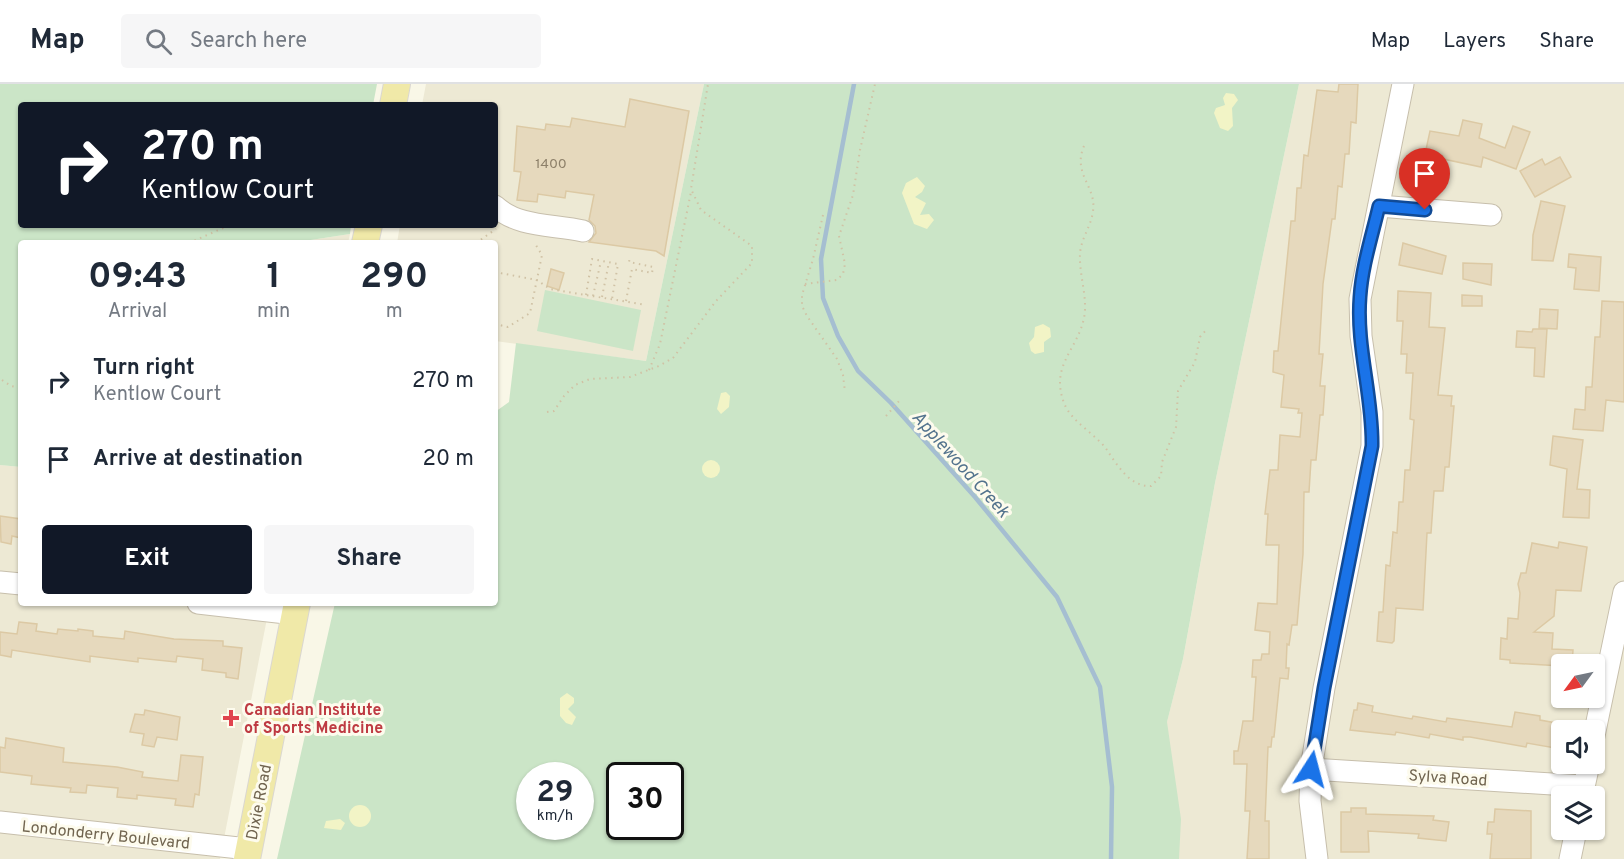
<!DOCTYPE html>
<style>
:root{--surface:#fff;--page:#f6f6f7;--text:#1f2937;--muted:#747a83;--line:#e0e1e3;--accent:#111827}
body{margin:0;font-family:Overpass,sans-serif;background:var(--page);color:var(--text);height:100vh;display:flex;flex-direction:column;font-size:22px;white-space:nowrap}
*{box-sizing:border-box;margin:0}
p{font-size:20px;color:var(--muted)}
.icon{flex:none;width:33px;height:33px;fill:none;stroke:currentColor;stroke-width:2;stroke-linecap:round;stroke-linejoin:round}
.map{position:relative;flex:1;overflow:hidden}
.panel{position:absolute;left:18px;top:156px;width:480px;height:366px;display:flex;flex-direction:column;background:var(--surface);border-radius:6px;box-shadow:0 2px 4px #0004}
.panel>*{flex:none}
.banner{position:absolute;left:18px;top:18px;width:480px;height:126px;border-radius:6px;box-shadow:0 2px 4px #0004;background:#111827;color:#fff;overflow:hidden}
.needle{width:39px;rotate:237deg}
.fabs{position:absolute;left:1551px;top:570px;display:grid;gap:12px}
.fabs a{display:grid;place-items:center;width:54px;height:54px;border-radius:6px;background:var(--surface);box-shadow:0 2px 4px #0004;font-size:30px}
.speed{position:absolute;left:516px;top:678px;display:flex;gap:12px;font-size:30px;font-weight:700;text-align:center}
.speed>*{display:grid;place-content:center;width:78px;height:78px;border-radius:50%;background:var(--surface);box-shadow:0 2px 4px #0004;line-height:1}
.speed small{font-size:15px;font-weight:400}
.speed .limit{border:3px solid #111;border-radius:9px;background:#fff;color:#111}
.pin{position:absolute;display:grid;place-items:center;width:51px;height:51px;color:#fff;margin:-62px -26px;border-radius:50% 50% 50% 0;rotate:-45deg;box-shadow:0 0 6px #0007}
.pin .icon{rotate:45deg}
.me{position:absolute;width:66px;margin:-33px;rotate:9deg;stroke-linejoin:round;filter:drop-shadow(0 0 4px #0008)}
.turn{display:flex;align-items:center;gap:21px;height:126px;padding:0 24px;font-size:27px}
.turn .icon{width:78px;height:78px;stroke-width:2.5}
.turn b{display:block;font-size:42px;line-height:51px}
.eta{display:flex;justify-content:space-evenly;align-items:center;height:102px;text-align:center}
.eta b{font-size:36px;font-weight:700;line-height:42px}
.cta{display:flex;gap:12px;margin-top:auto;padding:12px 24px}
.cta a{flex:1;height:69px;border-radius:6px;background:var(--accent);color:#fff;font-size:24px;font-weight:700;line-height:69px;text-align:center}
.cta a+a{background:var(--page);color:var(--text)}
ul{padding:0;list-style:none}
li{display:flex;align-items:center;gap:18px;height:78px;padding:0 24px}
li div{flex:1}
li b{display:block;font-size:22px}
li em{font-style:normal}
header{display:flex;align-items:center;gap:36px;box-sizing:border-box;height:84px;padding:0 30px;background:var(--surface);border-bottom:2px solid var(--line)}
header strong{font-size:28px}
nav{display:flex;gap:33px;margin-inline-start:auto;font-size:21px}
.search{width:420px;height:54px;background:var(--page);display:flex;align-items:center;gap:15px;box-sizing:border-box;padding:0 21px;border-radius:6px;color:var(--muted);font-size:22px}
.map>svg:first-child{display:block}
.residential{fill:#ede9d4;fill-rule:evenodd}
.green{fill:#cbe5c7;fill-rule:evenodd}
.sand{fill:#f2f4c6}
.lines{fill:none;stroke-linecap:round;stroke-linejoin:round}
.stream{stroke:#a5bed1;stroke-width:4.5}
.building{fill:#e6d9bd;stroke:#dcc9a4;stroke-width:1.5}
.minor-casing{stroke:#c7bfac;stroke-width:23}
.major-casing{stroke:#dad7d1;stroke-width:28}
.path{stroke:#d0c2a5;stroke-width:2;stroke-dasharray:1.5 4.5;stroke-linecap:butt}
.minor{stroke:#fff;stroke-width:21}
.major{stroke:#f0e9a8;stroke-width:26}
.route-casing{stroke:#114b97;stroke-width:15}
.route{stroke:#1a73e8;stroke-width:10}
.health-dot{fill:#e0444e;stroke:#fdfbed;stroke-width:2}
.labels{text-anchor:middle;stroke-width:6;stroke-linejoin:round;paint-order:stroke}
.number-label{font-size:14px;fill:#8e816a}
.health-label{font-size:16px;font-weight:bold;fill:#be3a42;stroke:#fdfbed;text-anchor:start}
.street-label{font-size:16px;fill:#70644f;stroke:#fdfbed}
.water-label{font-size:18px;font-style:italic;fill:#53738d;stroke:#fdfbed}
</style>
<header>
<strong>Map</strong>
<div class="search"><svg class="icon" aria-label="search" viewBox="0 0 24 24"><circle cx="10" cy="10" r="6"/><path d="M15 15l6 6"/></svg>Search here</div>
<nav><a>Map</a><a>Layers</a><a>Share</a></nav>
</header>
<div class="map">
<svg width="1624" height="775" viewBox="0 0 1624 775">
<rect width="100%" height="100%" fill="#f9f7e7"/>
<g class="residential">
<path d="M426 0H704L646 277 495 257V159H397L400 141H495V21H422Z"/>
<path d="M1299 0H1624V775H1132L1183 575 1215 399ZM1562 580H1594V614H1562ZM1562 646H1594V680H1562ZM1562 712H1594V746H1562Z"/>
<path d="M350 150 348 159H291Z"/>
<path d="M0 381 21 383V519H270L220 775H0Z"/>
</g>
<g class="green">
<path d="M0 0H377L373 21H21V141H351L350 150 291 159H21V383L0 381Z"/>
<path d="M704 0H1299L1215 399 1183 575 1167 638 1181 735 1179 775H277L335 519H495V328L509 318 516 259 646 277ZM530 692H580V742H530ZM620 692H670V742H620Z"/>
<path d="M545 206 641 226 633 267 537 247Z"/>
</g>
<g class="sand">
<path d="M1226 9 1234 10 1238 16 1232 24 1233 42 1228 47 1220 44 1214 29 1216 24 1225 21 1223 14Z"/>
<path d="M917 93 925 102 922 108 915 113 926 119 920 131 929 130 934 136 927 145 914 140 902 109 906 99Z"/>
<path d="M1043 240 1050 244 1051 253 1044 258V268L1035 270 1031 267 1029 259 1034 253 1035 243Z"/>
<path d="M726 308 730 312 729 323 721 330 717 325 721 309Z"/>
<circle cx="711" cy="385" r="9"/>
<path d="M567 609 574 614V619L568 625 576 633 572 641 566 639 560 632V614Z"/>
<circle cx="360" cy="732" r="11"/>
<path d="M340 735 345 739 341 746 324 744 326 737Z"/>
</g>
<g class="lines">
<path class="stream" d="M854 0 821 175 823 214 838 252 858 287 891 319 975 413 1057 513 1100 603 1112 703 1111 775"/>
</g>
<g class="building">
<path d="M1339 0H1358L1356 39 1351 38 1349 70H1345L1342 103 1338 102 1335 135H1332L1323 200 1319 270H1323L1320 302H1325L1323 331H1320L1316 376H1311L1309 408H1304L1303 470 1297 541H1292L1289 561 1287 560 1286 584H1289L1288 595 1280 594 1274 653H1272L1271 663H1268L1265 737H1269V775H1247L1250 727H1245L1247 680H1234V667H1238L1243 637H1253L1256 593H1252L1253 576H1261L1262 570H1269L1270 548 1255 546 1258 519 1277 520 1279 461H1266L1268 430H1265L1270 386H1278L1280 351 1300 353 1302 329H1298L1299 325 1281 323 1284 291 1273 288 1274 267H1278L1291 137H1295L1297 104H1301L1304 71 1308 72 1317 6 1338 8Z"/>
<path d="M630 15 689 27 664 172 656 167 589 158 596 149 595 142 589 136 594 111 566 107 565 114 538 110 537 118 517 116 521 88 514 87 517 42 545 46 546 40 570 43 572 34 625 43Z"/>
<path d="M1463 36 1482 40 1479 54 1505 64 1513 42 1530 48 1516 85 1483 73 1481 83 1443 75 1439 94 1418 90 1421 74 1424 75 1430 47 1459 52Z"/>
<path d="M1560 73 1571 93 1535 113 1520 87 1542 75 1545 81Z"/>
<path d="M1541 117 1565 122 1553 177 1532 176 1533 151Z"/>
<path d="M1403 159 1446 172 1442 190 1399 181Z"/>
<path d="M1569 170 1601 173 1599 207 1574 205 1576 184 1568 183Z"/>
<path d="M1463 179 1492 180 1491 201 1463 195Z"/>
<path d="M551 185 564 189 559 206 547 202Z"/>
<path d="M1398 207 1431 209 1429 243 1445 244 1438 311 1452 312 1451 322H1454L1449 383H1445L1443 407H1434L1431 449H1427L1423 526 1396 524 1394 557 1392 559 1377 557 1379 528H1383L1386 481 1390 482 1393 448 1397 449 1399 418H1403L1405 386H1410L1414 336 1410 335 1413 289H1406L1407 270H1401L1403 237H1397Z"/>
<path d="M1462 211 1482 212V222H1462Z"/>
<path d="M1602 217 1624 218V318L1606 316 1603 347 1573 345 1575 325 1585 326 1586 303H1592L1595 253H1600Z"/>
<path d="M1540 225 1558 226 1557 245 1539 244Z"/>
<path d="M1533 245H1547L1544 293 1534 292 1535 264 1516 263 1517 247 1532 248Z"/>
<path d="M1553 352 1583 356 1577 405 1590 406 1589 434 1563 433 1567 385 1550 381Z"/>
<path d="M0 432 21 435V454L12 452 11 460 1 458Z"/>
<path d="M1559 458 1587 463 1581 507 1556 506 1554 532 1534 548 1553 549 1552 565 1573 566 1572 580 1562 582 1510 579V576L1500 575 1501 554 1507 555 1508 534 1518 535 1520 509 1518 500 1521 489H1526L1532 459 1558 464Z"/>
<path d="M19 538 37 540 36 547 57 550 58 545 78 547V545L93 547V552L124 555 125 547 174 555 223 557V562L242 564 238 595 226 593V589L202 586 203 575 177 572 176 578 138 574V578L90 572V578L12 566 11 573 0 571V548L17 550Z"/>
<path d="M1358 619 1373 622 1372 628 1412 635 1413 632 1446 638 1447 634 1512 643 1515 628 1540 632V636L1562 640V660L1556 659 1555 664 1527 659 1526 663 1470 653H1463V656L1430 650 1429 654 1396 648 1395 651 1350 646 1354 626H1357Z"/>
<path d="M145 626 180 633 177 656 157 653 154 663 142 661 144 650 130 648 135 630 144 631Z"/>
<path d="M6 654 64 664 63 678 117 683 143 688 142 693 178 697 181 671 203 673 199 711 195 710 193 723 175 721 176 715 137 711V715L117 713 118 704 87 701 86 709 70 708 71 704 31 700 32 692 0 688V663L5 664Z"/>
<path d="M1351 724H1366V730L1434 732 1433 736 1449 738 1446 757 1418 754 1419 750 1368 747 1369 768H1341V728H1351Z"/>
<path d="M1495 725 1531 727V775H1490L1492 750H1487L1488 738H1494Z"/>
</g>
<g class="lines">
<g class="minor-casing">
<g id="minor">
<path d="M495 122C519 144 553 140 583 147"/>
<path d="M1379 122 1491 131"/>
<path d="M0 498 21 500"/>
<path d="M198 519 295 530"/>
<path d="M1594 652 1624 508"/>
<path d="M1311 685 1584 702"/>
<path d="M1582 712 1589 680"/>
<path d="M0 738 248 765"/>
<path d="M1317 775 1310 717 1311 685 1324 604 1372 362V328L1361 252 1360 215 1403 0"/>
<path d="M1570 775 1576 746"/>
</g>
</g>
<g class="major-casing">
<g id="major">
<path d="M393 21 397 0"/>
<path d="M365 159 369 141"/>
<path d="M247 775 297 519"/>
</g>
</g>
<g class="path">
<path d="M1084 62C1072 90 1097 103 1093 127 1091 143 1081 154 1080 170 1079 191 1088 214 1084 234 1077 267 1050 281 1064 319 1072 339 1095 349 1107 366 1117 381 1130 403 1151 402L1161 392 1162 378 1176 343 1178 307 1195 278 1200 253 1207 245"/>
<path d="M823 131 813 175 802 211V222L807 232 837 275 843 291 845 308"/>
<path d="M189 159 230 141"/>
<path d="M476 159 496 145"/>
<path d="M495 188 537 196 550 205 646 221"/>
<path d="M805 200 837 196 843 190 845 180 839 152 853 111 860 66 875 0"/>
<path d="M586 211 592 175 618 180 612 215"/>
<path d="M593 212 601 177"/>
<path d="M602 213 609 178"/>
<path d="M626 217 632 185 652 189 653 183 629 178 630 173"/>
<path d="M495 240 508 243 530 229 542 171 534 158"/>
<path d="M649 286 660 260 691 108"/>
<path d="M2 296 11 302 21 304"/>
<path d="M547 328 554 327 564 312 575 301 590 295 630 293 659 282 673 274 716 217 752 179V162L701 126 691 105 708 0"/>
<path d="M886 332 900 316"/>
</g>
<use href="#minor" class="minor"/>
<use href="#major" class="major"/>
</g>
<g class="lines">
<g class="route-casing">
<path id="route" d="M1311 685 1324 604 1372 362C1373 312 1356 263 1360 213 1362 182 1372 152 1379 122L1425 126"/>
</g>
<use href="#route" class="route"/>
</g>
<path class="health-dot" d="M228 625h6v6h6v6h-6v6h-6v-6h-6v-6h6z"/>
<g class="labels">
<g class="number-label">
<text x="551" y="84">1400</text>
</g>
<g class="health-label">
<text x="244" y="631">Canadian Institute<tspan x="244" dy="18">of Sports Medicine</tspan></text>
</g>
<g class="street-label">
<text transform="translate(1448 693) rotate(4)" y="6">Sylva Road</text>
<text transform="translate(258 718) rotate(-79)" y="6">Dixie Road</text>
<text transform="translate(106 750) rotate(6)" y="6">Londonderry Boulevard</text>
</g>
<g class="water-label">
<text transform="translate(961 380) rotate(48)" y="6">Applewood Creek</text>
</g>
</g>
</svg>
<div class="fabs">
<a><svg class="needle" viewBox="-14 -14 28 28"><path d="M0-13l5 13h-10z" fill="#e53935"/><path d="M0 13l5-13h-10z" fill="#747a83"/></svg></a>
<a><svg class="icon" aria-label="sound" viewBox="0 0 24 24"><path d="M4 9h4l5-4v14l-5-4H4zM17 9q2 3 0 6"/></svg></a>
<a><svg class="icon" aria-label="layers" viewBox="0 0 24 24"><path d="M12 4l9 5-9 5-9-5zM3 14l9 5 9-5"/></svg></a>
</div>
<div class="speed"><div>29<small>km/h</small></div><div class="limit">30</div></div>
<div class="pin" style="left:1425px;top:126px;background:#d93025"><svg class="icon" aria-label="arrive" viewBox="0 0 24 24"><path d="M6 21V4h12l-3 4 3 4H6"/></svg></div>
<svg class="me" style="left:1311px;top:685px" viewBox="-20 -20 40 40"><path d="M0-17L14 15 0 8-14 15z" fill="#1a73e8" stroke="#fff" stroke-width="4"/></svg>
<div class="banner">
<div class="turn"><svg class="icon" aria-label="right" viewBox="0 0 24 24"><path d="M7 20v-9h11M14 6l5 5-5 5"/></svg><div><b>270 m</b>Kentlow Court</div></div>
</div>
<section class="panel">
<div class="eta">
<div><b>09:43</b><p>Arrival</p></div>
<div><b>1</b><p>min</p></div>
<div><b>290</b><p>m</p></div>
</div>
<ul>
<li><svg class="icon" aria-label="right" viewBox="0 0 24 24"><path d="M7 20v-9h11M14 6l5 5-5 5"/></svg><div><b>Turn right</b><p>Kentlow Court</p></div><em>270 m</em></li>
<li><svg class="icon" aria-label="arrive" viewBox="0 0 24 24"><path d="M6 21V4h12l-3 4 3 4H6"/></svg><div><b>Arrive at destination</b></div><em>20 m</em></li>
</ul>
<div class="cta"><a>Exit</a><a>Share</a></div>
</section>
</div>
